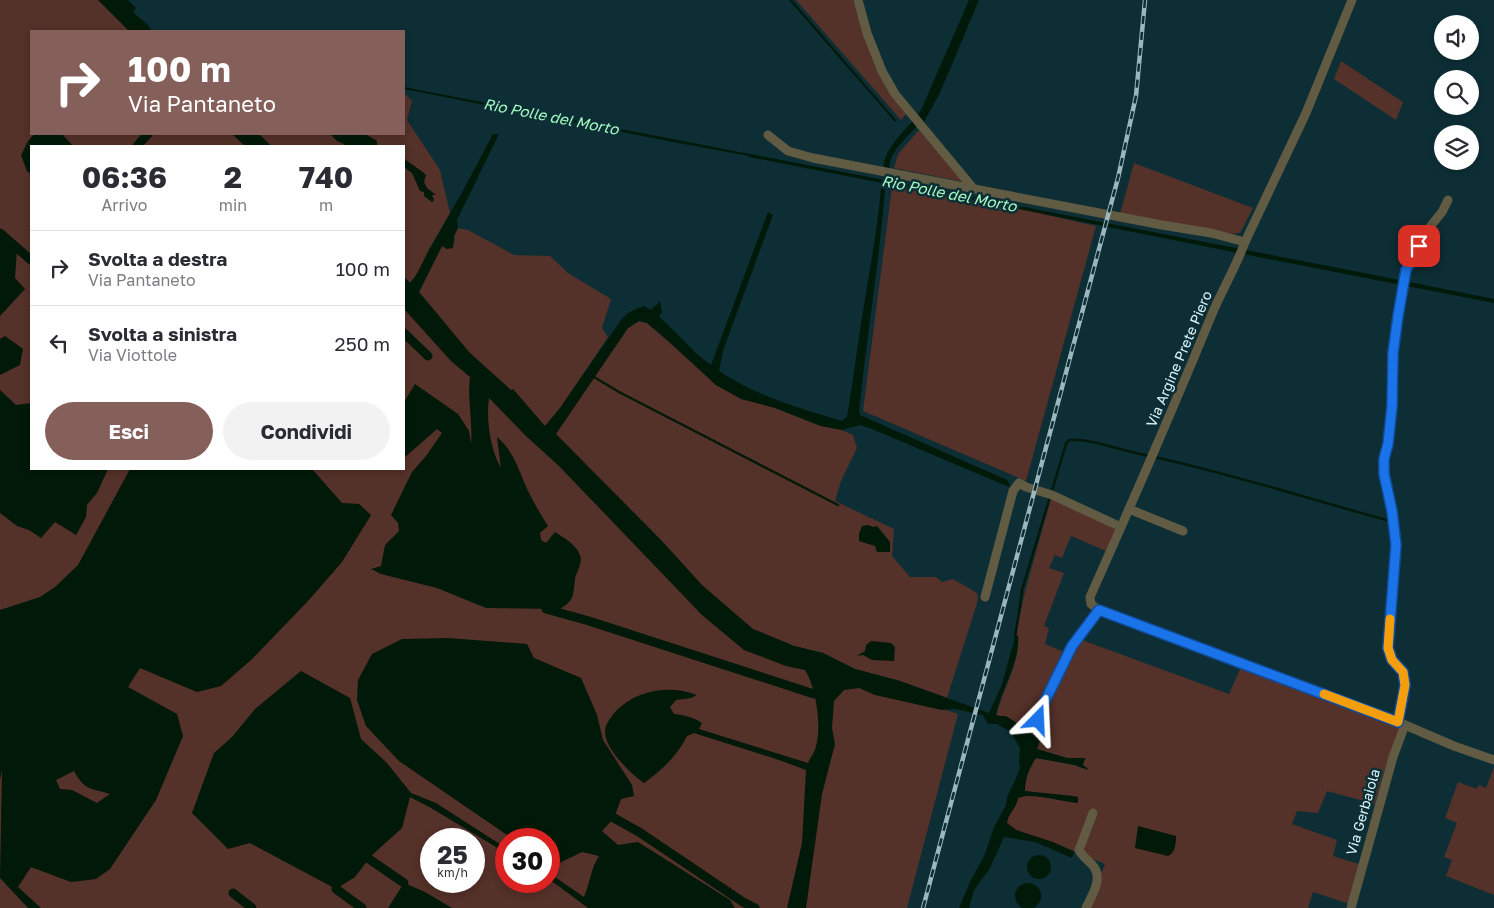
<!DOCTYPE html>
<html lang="it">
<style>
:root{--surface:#fff;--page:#f2f2f3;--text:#2b2b33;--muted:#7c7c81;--line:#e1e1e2;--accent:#855f59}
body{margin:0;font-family:"Golos Text",sans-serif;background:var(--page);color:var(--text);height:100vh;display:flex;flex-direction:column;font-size:19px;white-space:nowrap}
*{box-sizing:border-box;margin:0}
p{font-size:16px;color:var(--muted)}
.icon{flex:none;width:28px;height:28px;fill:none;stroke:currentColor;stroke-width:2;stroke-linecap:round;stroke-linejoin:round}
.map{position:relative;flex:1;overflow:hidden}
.details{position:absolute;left:30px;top:145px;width:375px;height:325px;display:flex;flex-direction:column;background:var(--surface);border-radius:0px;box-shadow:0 2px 8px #0003}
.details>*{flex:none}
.top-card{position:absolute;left:30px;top:30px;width:375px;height:105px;border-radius:0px;box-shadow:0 2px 8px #0003;background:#855f59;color:#fff;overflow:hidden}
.controls{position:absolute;left:1434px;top:15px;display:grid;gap:10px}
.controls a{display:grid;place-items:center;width:45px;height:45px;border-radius:50%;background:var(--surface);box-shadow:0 2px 8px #0003;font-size:25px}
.speed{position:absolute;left:420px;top:828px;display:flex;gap:10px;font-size:25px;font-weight:700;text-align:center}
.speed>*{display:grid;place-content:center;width:65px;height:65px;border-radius:50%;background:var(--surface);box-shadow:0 2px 8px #0003;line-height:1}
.speed small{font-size:12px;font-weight:400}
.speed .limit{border:8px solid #d22;background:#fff;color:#111}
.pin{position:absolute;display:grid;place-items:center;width:42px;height:42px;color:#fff;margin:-21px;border-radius:10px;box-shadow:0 2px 8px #0006}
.me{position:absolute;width:55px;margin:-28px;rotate:21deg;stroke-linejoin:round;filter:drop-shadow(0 0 4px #0008)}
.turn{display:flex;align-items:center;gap:18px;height:105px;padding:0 15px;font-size:22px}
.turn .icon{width:65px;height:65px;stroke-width:2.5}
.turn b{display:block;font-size:35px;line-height:42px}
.eta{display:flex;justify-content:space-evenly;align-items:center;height:85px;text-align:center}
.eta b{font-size:30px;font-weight:700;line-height:35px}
.action{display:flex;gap:10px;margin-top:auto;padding:10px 15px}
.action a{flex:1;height:58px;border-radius:30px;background:var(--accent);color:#fff;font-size:20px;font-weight:700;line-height:58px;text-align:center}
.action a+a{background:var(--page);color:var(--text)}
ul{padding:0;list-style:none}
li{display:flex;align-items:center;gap:15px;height:75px;padding:0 15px;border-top:1px solid var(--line)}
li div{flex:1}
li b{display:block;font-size:19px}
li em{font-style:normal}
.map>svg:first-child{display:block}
.green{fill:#543129;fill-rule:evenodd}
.water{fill:#001909;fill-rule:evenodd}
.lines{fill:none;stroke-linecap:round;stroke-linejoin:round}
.stream{stroke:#001909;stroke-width:2.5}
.canal{stroke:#001909;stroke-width:9}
.minor{stroke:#615b43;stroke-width:9}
.rail-casing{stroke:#9ab7be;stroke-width:4.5}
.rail{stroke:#0d2e35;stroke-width:2.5;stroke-dasharray:8;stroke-linecap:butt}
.route-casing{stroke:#114b97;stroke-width:12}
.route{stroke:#1a73e8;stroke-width:9}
.slow{stroke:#f59e0b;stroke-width:9}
.labels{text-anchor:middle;stroke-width:5;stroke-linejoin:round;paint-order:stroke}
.street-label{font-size:14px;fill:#dbf6fd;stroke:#0d2e35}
.water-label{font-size:15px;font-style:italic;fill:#a5fac2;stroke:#0d2e35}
</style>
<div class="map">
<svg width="1494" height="908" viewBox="0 0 1494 908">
<rect width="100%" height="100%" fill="#0d2e35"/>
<g class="green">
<path d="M0 0H117L148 31H31V134H252L264 146H31V469H404V284L448 327 419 292 442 246 455 241 454 236 458 228 468 230 514 255 550 256 568 273 611 299 602 328 608 337 560 408 545 426 556 433 628 328 639 321 647 323 667 340 716 385 821 426 842 430 853 435 857 448 841 481 835 501 894 529 892 556 910 577H936L942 582 953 579 977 593 978 600 947 698 900 681 855 669 823 653 794 646 758 631 779 652 958 714 907 908H0ZM431 839H474V881H431ZM506 839H549V881H506Z"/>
<path d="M796 0H853C866 41 878 81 906 114L901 120Z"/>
<path d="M1341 61 1403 102 1396 120 1334 79Z"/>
<path d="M404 93 412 101 407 120 440 170 450 213 427 253 416 276 410 283 404 277V146H271L259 134H404Z"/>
<path d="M919 130 964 182 894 168 898 154Z"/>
<path d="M1134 163 1253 208 1240 233 1228 234 1120 214Z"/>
<path d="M892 187 1021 209 1096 226 1026 481 863 411Z"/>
<path d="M1051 498 1117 529 1106 551 1071 536 1062 558 1055 555 1049 568 1064 573 1044 626 1049 628 1045 644 1071 655 1082 640 1229 694 1242 665 1400 727 1382 777 1375 804 1327 791 1318 813 1297 811 1292 824 1337 840 1333 856 1362 865 1349 904 1313 892 1308 908H1088L1105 864 1062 846 1016 830 1007 823C1007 815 1016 809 1018 798 1033 792 1061 802 1078 802L1052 795 1025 791C1025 779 1029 768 1036 758L1075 765 1081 768 1085 759 1067 758 1037 749 1040 740 1031 734 1030 721 1022 725C1012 722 1007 717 996 716 1002 691 1021 661 1018 636L1015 637 1025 592Z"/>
<path d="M1494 767V895L1446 876 1452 860 1444 857 1457 823 1445 818 1458 782 1477 789 1478 785 1486 788Z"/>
</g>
<g class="water">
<path d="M98 0H128L136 8 133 12 147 24 152 31H129Z"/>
<path d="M789 0H792L897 121 895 122Z"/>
<path d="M969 0H979L940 93 924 122 918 114 921 110Z"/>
<path d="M404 87 1354 271 1494 299V303L1243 254 815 168 673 142 404 89Z"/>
<path d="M913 121 917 126C907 138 886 154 890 172L884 170C881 154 902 132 913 121Z"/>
<path d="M34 134H62L73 146H31V174L27 171 21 155 28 141Z"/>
<path d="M232 134H259L271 146H245Z"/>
<path d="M330 134H365L377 141V146H344V144L337 141Z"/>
<path d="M493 134H499L457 220 458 228 454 236 453 248 447 249 442 246 419 292 470 353 511 390 513 389 545 426 560 408 621 320C628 312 634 309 644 306L651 310 660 301 662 312 659 317C677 332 692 352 711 365L768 212 773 215 724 348 719 371C756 396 799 408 842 421L847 417C854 377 858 338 865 299 871 262 878 225 881 188L885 189C879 263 867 336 859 410L860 415 1007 480 1010 485 1009 487 872 429 860 425 842 430 821 426 775 408 741 399 716 385 667 340 647 323 639 321 628 328 556 434 662 541 702 585 753 629 794 646 823 653 855 669 900 681 989 713 1002 684 1015 637 1018 635C1020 663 1001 689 996 715 999 716 1002 716 1005 716 1015 719 1021 733 1031 719V734L1040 740 1037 749 1067 758H1085L1083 765 1087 768 1088 770 1075 765 1036 758C1029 768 1025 779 1025 791L1073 796 1078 797V803C1062 802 1032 792 1018 798 1016 809 1007 815 1007 823L1016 830 1053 842 1074 852 1072 858 1035 842 1004 837 989 870 974 890 969 908H959L970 882 985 854 994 827 1006 805 1007 797 1018 774 1020 767 1019 761 1020 748 1011 732 997 724H988L983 715 955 709 942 710 875 695 859 688 844 690 834 701 832 728 835 744 822 794 806 908H787L802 843 806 770 779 760 694 733 687 736C677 756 661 771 644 783 631 774 605 749 605 732 605 724 610 719 615 712 635 690 669 684 697 695L691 698 676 700 670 707 674 714C684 715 693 717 702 723L699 729 808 763C810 758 815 752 816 746 822 726 816 687 805 670L786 666 744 650 702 615 559 466 526 436 489 398C486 419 490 449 501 468L497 437C514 451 519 471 528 491 534 503 541 515 548 526L540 533 541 540 546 543 555 532C563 537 575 544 579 553 584 563 577 569 575 579 573 595 575 600 560 609L486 608 437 588 381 574 371 569 381 566 385 545 399 531 398 523 391 515 412 472 426 456 442 433 437 429 404 458V402L415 384 458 414 469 431 471 444C473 421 467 399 470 377L451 361 404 309V277L410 283C420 272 425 256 433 243 454 207 474 171 493 134Z"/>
<path d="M404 158C411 165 419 168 426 175L424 182 427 188 436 195H432L434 200 432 202 424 196V192L420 191 412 173 404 167Z"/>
<path d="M0 233 17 249 15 278 25 289 0 316Z"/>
<path d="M5 336 23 349 20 365 0 375V339Z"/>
<path d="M0 390 16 405 31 403V469H108L97 493 87 505 86 517 76 535 55 522 41 538 29 530 17 526 0 513Z"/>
<path d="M130 469H312L342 503 359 504 371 515 342 562 308 601 251 660 221 686 197 692 140 668 128 687 177 714 183 736 156 800 110 869 96 879 71 882 31 867 18 887 41 908H28L0 878 2 770 0 780V610L40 597 55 587 78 565ZM74 771C85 791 91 788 110 794L97 803 72 790 60 789 56 780Z"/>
<path d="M868 525 873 527 877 526 890 542V552H877L875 546 859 541V534L862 526Z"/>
<path d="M448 638 527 644 534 658 581 678 597 715 603 740 632 785 634 796 621 799 614 818 602 831 618 845 638 842 730 900 735 908H588L549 879V873L584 897C590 883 591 868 599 856L582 852 553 866 549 863V839H513L399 761 366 726 357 700 358 680 372 654 402 639Z"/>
<path d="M871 641 891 643 895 647 894 661 872 660 863 655 857 656 865 651 866 645Z"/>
<path d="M301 671 350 698 361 739 387 763 411 793 436 803 506 848V853L431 808 410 797 402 828 371 856 355 877 336 889 250 843 228 849 192 813 214 753 232 737 255 709Z"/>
<path d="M1138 826 1176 836C1176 844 1175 853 1168 856L1135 848Z"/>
<circle cx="1039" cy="867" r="12"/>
<path d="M404 883 425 892 452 908H388Z"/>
<circle cx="1028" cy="896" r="13"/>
</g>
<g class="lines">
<g class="stream">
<path d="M750 156 899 185"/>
<path d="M594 377 619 392 838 505"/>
<path d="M1015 637 1020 606 1022 590 1066 444 1069 440C1086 438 1118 449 1136 453 1222 471 1306 498 1390 521"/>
</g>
<g class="canal">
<path d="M137 146 148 134"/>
<path d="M0 233 31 260"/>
<path d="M404 333 428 356"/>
<path d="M546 609 589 621 814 694"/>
<path d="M614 818 639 832 743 902 755 908"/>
<path d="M369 859 404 883"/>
<path d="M336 889 362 908"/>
<path d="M233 893 252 908"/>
</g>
<g class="minor">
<path d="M858 0 867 33 882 71 895 94 973 188"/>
<path d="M768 135 788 151 813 158 1162 225 1211 233 1245 242"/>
<path d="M1129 509 1183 531"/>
<path d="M985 597 1013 491 1019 483 1026 487 1052 495 1121 527"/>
<path d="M1099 610 1398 722 1454 746 1494 760"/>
<path d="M1038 720 1045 701 1072 646 1099 610 1091 604 1090 597C1132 503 1173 409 1212 314 1222 290 1236 267 1245 242L1306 113 1352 0"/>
<path d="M1398 722 1405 685 1403 672 1392 660 1388 648 1396 545 1392 511 1384 474V459L1388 444 1392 406 1395 337 1406 270 1425 233 1442 212 1448 200"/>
<path d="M1086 908C1091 897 1103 879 1094 867 1089 860 1083 858 1079 850L1093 813"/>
<path d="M1351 908 1393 757 1405 725"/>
</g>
<g class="rail-casing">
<path id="rail" d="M923 908 1118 178 1136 96 1145 0"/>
</g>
<use href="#rail" class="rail"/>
</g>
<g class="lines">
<g class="route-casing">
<path id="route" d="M1038 720 1045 701 1072 646 1099 610 1398 722 1405 685 1403 672 1392 660 1388 648 1396 545 1392 511 1384 474V459L1388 444 1392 406 1393 353 1398 316 1406 270 1419 246"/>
</g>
<use href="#route" class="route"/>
<path class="slow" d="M1324 694 1398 722 1405 685 1403 672 1392 660 1388 648 1390 619"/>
</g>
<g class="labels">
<g class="street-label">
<text transform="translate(1179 359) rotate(-67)" y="5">Via Argine Prete Piero</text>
<text transform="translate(1363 812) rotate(-74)" y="5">Via Gerbaiola</text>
</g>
<g class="water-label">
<text transform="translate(551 117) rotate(11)" y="5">Rio Polle del Morto</text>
<text transform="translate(949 194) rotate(11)" y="5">Rio Polle del Morto</text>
</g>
</g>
</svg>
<div class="controls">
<a><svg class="icon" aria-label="sound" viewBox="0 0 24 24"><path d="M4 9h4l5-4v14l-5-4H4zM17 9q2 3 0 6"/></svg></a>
<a><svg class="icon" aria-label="search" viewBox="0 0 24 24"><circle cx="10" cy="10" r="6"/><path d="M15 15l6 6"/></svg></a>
<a><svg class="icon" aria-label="layers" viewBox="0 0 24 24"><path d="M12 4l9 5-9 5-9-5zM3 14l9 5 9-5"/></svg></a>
</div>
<div class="speed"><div>25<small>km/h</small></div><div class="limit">30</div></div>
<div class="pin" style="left:1419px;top:246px;background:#d93025"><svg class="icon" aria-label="arrive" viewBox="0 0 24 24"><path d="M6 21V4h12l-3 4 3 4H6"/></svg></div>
<svg class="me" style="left:1038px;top:720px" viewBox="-20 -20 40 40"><path d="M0-17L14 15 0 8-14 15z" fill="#1a73e8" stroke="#fff" stroke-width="4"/></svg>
<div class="top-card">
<div class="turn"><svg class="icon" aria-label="right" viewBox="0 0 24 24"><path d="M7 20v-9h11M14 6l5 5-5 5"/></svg><div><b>100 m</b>Via Pantaneto</div></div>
</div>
<section class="details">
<div class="eta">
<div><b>06:36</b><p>Arrivo</p></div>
<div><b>2</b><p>min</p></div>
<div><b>740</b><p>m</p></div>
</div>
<ul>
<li><svg class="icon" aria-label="right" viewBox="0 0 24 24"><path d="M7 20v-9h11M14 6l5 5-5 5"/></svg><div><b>Svolta a destra</b><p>Via Pantaneto</p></div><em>100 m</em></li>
<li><svg class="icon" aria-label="left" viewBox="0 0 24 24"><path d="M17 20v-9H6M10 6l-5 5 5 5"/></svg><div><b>Svolta a sinistra</b><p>Via Viottole</p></div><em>250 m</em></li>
</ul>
<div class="action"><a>Esci</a><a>Condividi</a></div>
</section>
</div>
